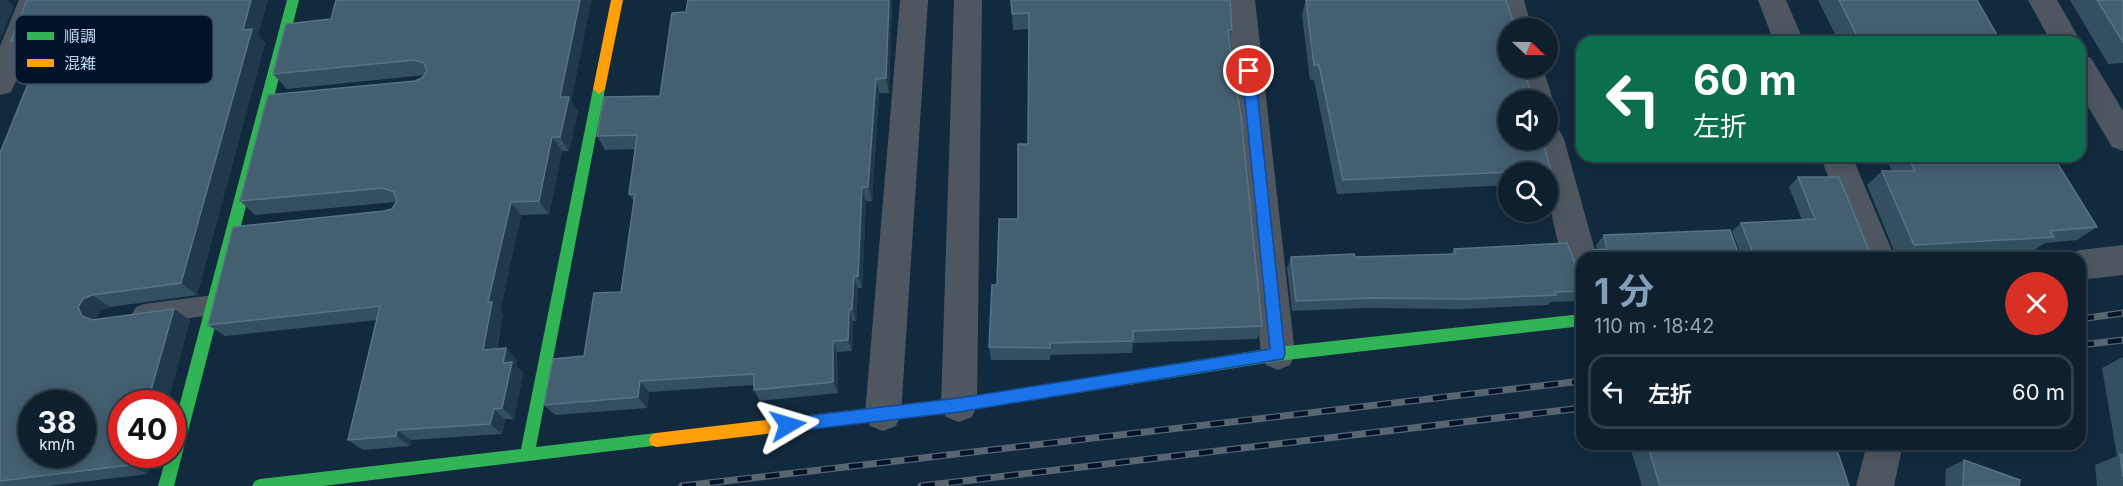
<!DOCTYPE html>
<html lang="ja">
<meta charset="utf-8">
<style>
:root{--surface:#0e202e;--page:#1c2d3a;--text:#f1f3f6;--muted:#9ba3aa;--line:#2e3e4a;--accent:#839eb9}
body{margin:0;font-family:Inter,"Noto Sans JP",sans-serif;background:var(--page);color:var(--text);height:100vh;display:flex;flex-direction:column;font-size:22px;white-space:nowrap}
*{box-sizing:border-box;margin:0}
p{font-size:20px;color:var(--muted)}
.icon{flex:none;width:33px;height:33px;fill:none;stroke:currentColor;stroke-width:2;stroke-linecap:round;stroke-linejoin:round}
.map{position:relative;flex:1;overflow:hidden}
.panel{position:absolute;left:1576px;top:252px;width:510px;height:198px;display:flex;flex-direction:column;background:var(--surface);border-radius:18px;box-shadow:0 3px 15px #0003,0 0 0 2px var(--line)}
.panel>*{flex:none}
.hud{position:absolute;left:1576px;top:36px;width:510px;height:126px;border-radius:18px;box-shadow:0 3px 15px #0003,0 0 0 2px var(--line);background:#0b6e4f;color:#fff;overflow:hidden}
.needle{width:39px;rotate:112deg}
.buttons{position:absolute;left:1498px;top:18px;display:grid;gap:12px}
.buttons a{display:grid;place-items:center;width:60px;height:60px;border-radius:50%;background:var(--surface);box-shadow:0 3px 15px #0003,0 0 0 2px var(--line);font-size:30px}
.speed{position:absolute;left:18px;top:390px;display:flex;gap:12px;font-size:30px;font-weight:700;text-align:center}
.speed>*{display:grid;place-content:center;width:78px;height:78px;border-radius:50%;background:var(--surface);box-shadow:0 3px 15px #0003,0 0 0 2px var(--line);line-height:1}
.speed small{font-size:15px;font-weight:400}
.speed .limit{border:9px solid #d22;background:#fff;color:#111}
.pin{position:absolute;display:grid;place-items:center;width:51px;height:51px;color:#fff;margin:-26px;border:3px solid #fff;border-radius:50%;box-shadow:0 2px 6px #0007}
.me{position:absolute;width:66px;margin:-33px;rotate:83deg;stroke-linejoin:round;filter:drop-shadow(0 0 4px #0008)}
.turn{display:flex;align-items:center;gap:21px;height:126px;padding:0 18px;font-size:27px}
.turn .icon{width:78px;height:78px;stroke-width:2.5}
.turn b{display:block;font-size:42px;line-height:51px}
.round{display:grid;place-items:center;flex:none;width:63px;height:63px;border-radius:32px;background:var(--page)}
.overview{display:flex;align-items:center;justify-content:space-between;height:102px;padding:0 18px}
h1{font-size:36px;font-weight:700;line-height:45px;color:var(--accent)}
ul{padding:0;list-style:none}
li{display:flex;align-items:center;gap:18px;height:75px;margin:0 12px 9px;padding:0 6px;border:3px solid var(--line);border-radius:18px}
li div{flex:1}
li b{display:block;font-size:22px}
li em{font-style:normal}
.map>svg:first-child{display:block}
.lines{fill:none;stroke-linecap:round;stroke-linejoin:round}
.lane{fill:#4e5760;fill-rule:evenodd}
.street{fill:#4e5760;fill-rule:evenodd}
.fast{fill:#30b455;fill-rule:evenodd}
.slow{fill:#ff9f0a;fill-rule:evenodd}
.rail-casing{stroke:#596672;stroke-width:7}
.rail{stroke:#001328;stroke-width:4.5;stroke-dasharray:14;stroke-linecap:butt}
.wall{fill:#345060}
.shaded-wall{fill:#203a4b}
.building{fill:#445f70;stroke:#577386;stroke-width:1.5;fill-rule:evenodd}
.route{fill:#1a73e8;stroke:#114b97;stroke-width:1.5}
.key{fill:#001328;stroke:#3a5067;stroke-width:1.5}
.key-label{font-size:16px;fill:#c0ddfb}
</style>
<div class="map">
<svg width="2123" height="486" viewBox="0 0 2123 486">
<rect width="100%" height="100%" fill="#122a3e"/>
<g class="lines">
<path class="lane" d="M213 295 221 298 225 305 221 312 213 315 144 324 136 321 132 314 136 307 144 304Z"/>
<g class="street">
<path d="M19 0H47L15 83 11 92 0 95V46Z"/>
<path d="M900 0H928L901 414 896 426 883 431 870 426 865 414Z"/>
<path d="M954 0H982L977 405 972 417 959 422 946 417 941 405Z"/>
<path d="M1227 0H1255L1295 354 1290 365 1278 370 1266 365 1261 354Z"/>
<path d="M1496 0H1524L1532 28H1509L1508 36Z"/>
<path d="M1758 0H1786L1804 42H1774Z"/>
<path d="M2028 0H2057L2081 42 2080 43 2051 42Z"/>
<path d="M2080 54 2091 58 2123 111V151L2112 147 2080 93Z"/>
<path d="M1513 68H1543L1553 100 1549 109 1548 100H1523Z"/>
<path d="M1548 126 1559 130 1564 139 1597 258H1582V280L1570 275C1556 244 1548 206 1548 172H1541L1532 140H1548Z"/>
<path d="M1820 156H1852L1895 258H1861Z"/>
<path d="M2123 245V275L2080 280V258H2067L2068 255 2080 250Z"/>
<path d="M1867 444H1903L1894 486H1856Z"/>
</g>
<g class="fast">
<path d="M287 0H299L174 486H158L167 454H172V433Z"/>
<path d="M599 84 605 89 536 447 656 433 661 435 663 440 661 445 323 486H252L255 481 260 479 521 449 593 89Z"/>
<path d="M1582 314V326L1278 361 959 412 852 424 847 422 845 417 847 412 852 410 959 398 1278 347Z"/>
</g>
<g class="slow">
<path d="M611 0H623L605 89 599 94 593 89Z"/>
<path d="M852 410 857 412 859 417 857 422 852 424 656 447 651 445 649 440 651 435 656 433Z"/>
</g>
<g class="rail-casing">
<g id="rail">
<path d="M2080 319 2123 313"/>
<path d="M2080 345 2123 340"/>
<path d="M682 486 1582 381"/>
<path d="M921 486 1582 408"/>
</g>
</g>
<use href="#rail" class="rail"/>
</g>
<g class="wall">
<path d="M27 0 258 35 265 43 197 295 110 307 101 310 96 318 97 320 174 309 190 320 167 404H122L148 474 48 486H0V153L40 54 28 55 11 41Z"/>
<path d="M336 0H591L571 101 578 112 569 151H562L549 214 521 215 500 311 503 314 497 349 506 348 517 360 516 366 523 373 514 419H505L502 434 411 440 410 446 363 450 348 440 377 320 225 336 208 325 384 211 392 209 396 202 255 215 240 201 422 78 425 75 287 89 273 74 331 19Z"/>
<path d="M892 0 889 93H879L872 201H866L862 288H858L856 321H853L852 351 837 352 838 393 760 401 754 390V385L649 392 647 408 555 415 544 405 584 356 621 292 634 202 629 194 635 149 605 150 597 136 660 96 686 12Z"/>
<path d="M1011 0 1232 30 1230 43 1262 326 1257 339 1133 343 1132 353 1050 355V360H991L989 347 997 285 1018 219 1028 144 1029 29 1013 30Z"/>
<path d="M1306 0 1509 100 1551 170 1548 174V172H1509V185L1337 194 1314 80H1310L1302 15Z"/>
<path d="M1818 0H1977L2001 42H1839Z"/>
<path d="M2070 0H2123V63L2108 64Z"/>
<path d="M1889 156H2053L2097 227 2077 240 2045 243 2035 250 1897 258 1867 185 1882 171H1892L1886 159Z"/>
<path d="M1798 177 1872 258H1742L1732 231 1741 223 1802 220 1789 187Z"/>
<path d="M1604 235 1740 258H1586L1593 250H1597L1596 245Z"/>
<path d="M1454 249 1582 268V299L1580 301 1550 302 1548 305 1461 309 1367 308 1292 311 1287 268 1291 257H1355L1451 254Z"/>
<path d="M2123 357V486H2097L2095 465 2117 456 2102 368Z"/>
<path d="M1629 444H1835L1849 486H1642Z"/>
<path d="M1964 460 2019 486H1945L1946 469Z"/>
</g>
<g class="shaded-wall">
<path d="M0 0H7L14 6 0 40Z"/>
<path d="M251 0H268L258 35 265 43 197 295 181 283 243 30Z"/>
<path d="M580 0H591L571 101 578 112 569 151 560 137V97Z"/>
<path d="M889 0H892L889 93 886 78Z"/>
<path d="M876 79 879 93 872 201 868 187Z"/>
<path d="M552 137 562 151 549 214 539 201Z"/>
<path d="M862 187 866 201 862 288 858 276Z"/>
<path d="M511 202 521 215 500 311 503 314 494 361 483 350 488 302Z"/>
<path d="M854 276 858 288 856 321 852 309Z"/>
<path d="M92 295 110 307 101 310 96 318 100 327 82 316 78 307 83 299Z"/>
<path d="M174 309 190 320 167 404H147Z"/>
<path d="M849 310 853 321 852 351 848 340Z"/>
<path d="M833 341 837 352 838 393 833 382Z"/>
<path d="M506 348 517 360 516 366 523 373 514 419 502 408 503 363Z"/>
<path d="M640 381 649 392 647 408 638 397Z"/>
<path d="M494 409 505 419 502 434 490 424Z"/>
<path d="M397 430 411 440 410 446 396 436Z"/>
<path d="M132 454H153L148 474 129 465Z"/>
</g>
<g class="building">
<path d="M27 0H251L243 30 252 29 181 283 92 295 83 299 78 307 82 316 92 320 174 309 147 404H122V454H132L129 465 0 481V153L47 37 11 41ZM32 404H82V454H32Z"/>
<path d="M336 0H580L560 97H569L560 137H552L539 201 511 202 488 302H492L483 350 506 348 503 363 512 362 502 408 494 409 490 424 397 430 396 436 348 440 380 306 208 325 233 227 384 211 392 209 397 201 394 192 383 188 240 201 268 95 415 81 422 78 427 71 424 63 414 60 273 74 286 24 331 19Z"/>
<path d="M688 0H889L886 78 876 79 868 187H862L858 276H854L852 309 849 310 848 340 833 341V382L754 390V374L640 381 638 397 544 405 553 359 584 356 594 293 621 292 635 194H629L637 135 597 136 604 97 660 96 672 13 686 12Z"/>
<path d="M1011 0H1230L1232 30H1228L1241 117 1262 326 1133 331V341L1050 343V348L989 347 992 285H997L999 219H1018V144H1028L1029 13 1012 14Z"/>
<path d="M1306 0H1506L1515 28H1509V68H1523L1533 100H1509V140H1542L1551 170 1343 180 1319 65H1314Z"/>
<path d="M1839 0H1977L2001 42H1886V41L1860 42Z"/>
<path d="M2097 0H2123V42Z"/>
<path d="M1907 156H2053L2097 227 2050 231 2054 237 1914 245 1882 171H1915Z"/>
<path d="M1798 177H1839L1872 258H1755L1741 223 1815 219Z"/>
<path d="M1730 230 1740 258H1592L1593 250 1607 249 1604 235Z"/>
<path d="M1567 243 1576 266 1582 268V291L1555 292 1556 295 1468 299 1372 298 1296 301 1291 257 1354 254 1355 257 1456 254 1454 249Z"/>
<path d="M1647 444H1835L1849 486H1660Z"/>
<path d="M2120 454 2123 455V477Z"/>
<path d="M1964 460 2020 480 2019 486H1963Z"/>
</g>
<path class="route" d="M1249 66 1255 71 1285 354 1283 359 959 412 788 432 783 430 780 425 783 420 788 418 959 398 1270 349 1242 71Z"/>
<rect x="15" y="15" width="198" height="69" rx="9" class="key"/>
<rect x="27" y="32" width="27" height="8" fill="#30b455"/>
<rect x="27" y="59" width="27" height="8" fill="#ff9f0a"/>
<g class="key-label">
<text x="64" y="42">順調</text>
<text x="64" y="69">混雑</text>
</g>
</svg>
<div class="buttons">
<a><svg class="needle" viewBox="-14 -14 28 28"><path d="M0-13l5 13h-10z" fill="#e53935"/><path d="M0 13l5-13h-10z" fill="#9ba3aa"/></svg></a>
<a><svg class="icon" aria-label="sound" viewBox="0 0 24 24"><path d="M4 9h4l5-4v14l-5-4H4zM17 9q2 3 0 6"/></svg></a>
<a><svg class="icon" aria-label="search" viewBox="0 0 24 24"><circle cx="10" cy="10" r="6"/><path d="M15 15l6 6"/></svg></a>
</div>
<div class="speed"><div>38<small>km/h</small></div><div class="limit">40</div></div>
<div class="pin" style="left:1249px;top:71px;background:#d93025"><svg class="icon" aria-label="arrive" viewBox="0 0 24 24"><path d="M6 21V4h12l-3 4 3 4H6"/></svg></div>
<svg class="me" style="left:788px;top:425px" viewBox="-20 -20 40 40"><path d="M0-17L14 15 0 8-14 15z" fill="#1a73e8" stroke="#fff" stroke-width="4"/></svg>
<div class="hud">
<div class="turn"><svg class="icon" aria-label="left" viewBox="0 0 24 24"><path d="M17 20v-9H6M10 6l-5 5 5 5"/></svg><div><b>60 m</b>左折</div></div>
</div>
<section class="panel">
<div class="overview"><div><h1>1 分</h1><p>110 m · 18:42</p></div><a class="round" style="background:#d93025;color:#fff"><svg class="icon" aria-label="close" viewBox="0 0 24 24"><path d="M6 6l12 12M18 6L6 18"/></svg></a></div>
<ul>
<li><svg class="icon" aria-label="left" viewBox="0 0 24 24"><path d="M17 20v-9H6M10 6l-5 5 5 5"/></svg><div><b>左折</b></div><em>60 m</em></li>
</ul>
</section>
</div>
